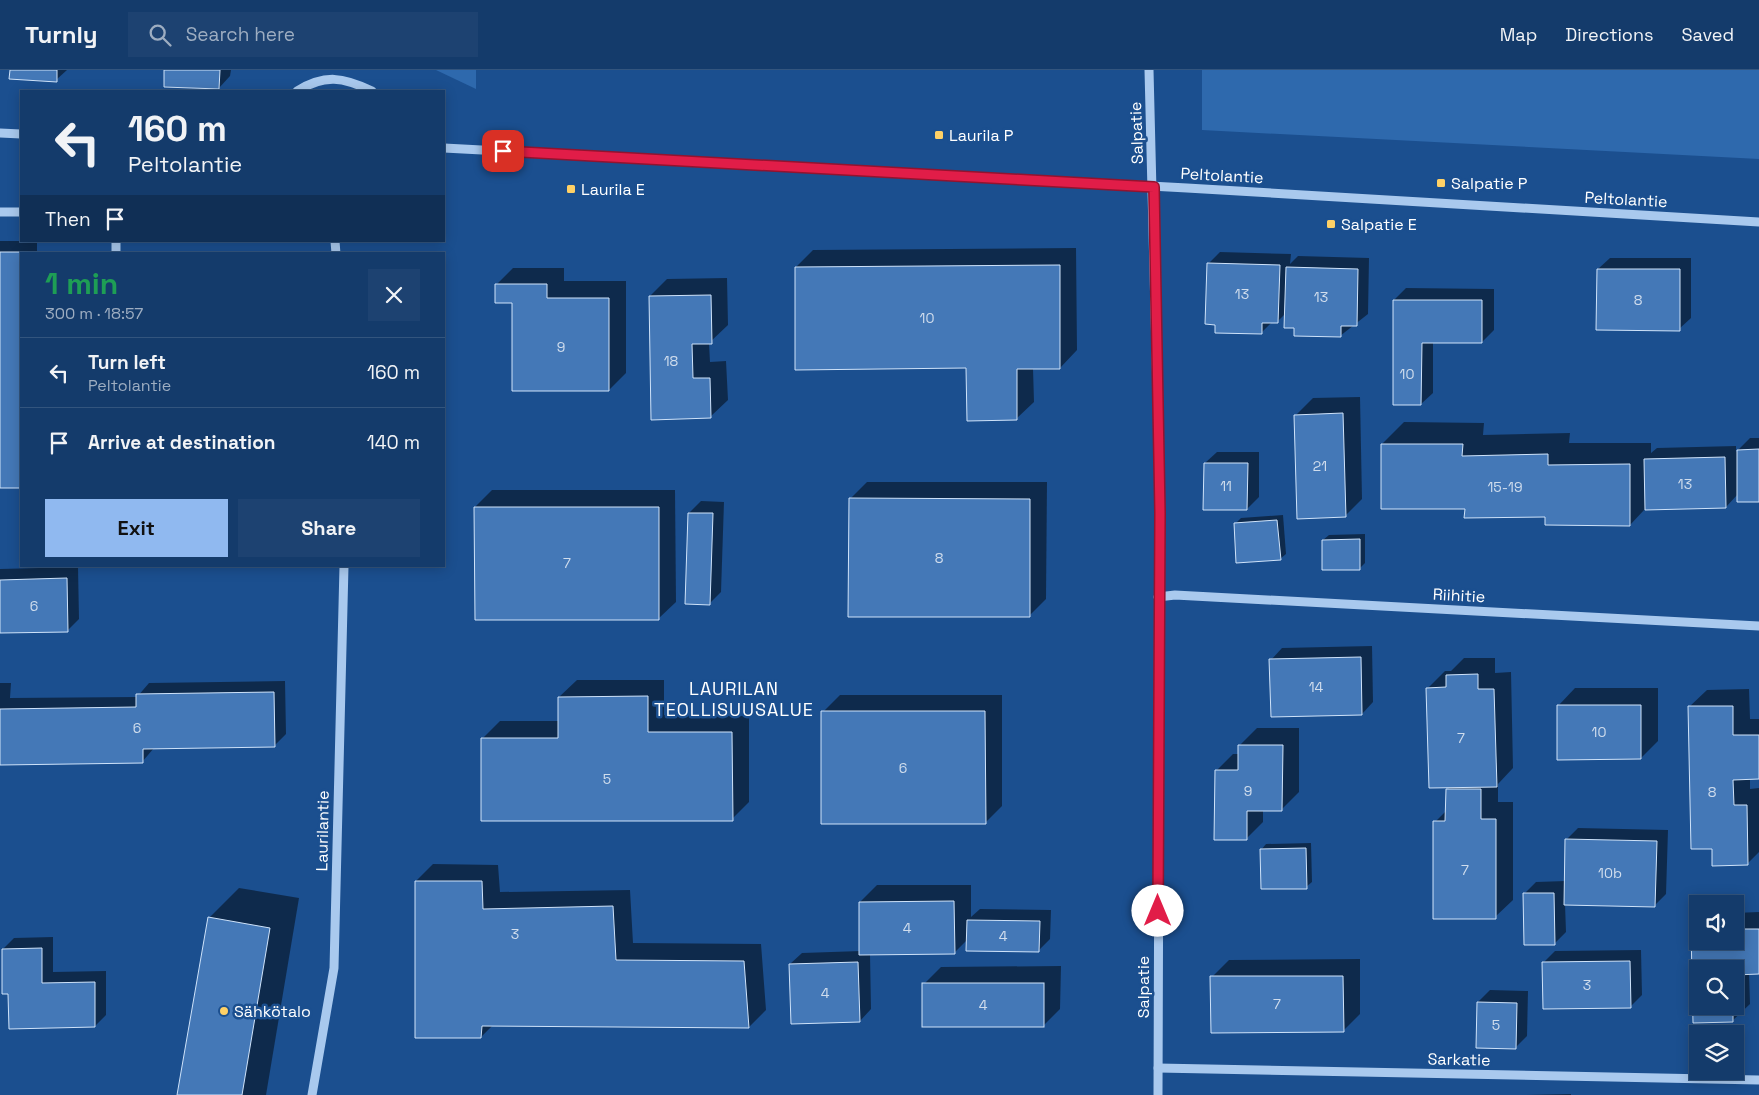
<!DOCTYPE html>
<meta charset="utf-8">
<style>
:root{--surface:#143b6b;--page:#1d4271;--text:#f1f3f6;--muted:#9dadc1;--line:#33557e;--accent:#90b9f0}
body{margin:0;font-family:"Space Grotesk",sans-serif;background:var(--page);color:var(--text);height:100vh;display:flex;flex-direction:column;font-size:19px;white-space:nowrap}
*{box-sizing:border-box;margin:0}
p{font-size:16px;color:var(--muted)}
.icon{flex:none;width:28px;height:28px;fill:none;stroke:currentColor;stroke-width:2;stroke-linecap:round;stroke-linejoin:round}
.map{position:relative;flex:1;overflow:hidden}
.side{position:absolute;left:20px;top:182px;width:425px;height:315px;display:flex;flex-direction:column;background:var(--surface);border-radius:0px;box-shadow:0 2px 12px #0003,0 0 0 1px var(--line)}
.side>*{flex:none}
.guide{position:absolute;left:20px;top:20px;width:425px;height:152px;border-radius:0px;box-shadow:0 2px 12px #0003,0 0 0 1px var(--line);background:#143b6b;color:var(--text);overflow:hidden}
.buttons{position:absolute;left:1689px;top:825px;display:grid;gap:10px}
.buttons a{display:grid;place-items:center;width:55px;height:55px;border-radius:0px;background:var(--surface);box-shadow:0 2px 12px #0003,0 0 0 1px var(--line);font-size:25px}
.pin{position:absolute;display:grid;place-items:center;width:42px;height:42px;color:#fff;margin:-21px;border-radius:10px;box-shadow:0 2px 8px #0006}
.me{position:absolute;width:55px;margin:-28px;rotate:0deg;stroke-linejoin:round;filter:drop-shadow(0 0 4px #0008)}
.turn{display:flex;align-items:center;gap:18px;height:105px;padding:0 25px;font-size:22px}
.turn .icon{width:65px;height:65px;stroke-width:2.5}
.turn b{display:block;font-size:35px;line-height:42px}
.then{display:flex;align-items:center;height:48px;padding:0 25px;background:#0003;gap:10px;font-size:19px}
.round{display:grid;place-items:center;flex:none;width:52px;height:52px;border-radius:0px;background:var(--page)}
.overview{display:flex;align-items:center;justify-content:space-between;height:85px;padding:0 25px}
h1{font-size:30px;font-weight:700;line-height:38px;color:#1e9e55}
.action{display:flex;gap:10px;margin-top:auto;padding:10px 25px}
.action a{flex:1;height:58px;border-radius:0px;background:var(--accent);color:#111;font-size:20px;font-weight:700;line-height:58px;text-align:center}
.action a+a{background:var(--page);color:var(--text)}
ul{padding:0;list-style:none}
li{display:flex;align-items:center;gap:15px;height:70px;padding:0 25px;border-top:1px solid var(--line)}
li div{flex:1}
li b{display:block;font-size:19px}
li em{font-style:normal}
header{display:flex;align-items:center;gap:30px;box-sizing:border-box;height:70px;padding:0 25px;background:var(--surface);border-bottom:1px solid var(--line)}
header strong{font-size:24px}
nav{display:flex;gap:28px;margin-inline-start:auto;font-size:18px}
.search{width:350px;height:45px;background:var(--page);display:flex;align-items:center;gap:12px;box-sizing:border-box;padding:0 18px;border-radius:0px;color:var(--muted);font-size:19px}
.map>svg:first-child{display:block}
.green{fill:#2e69ad}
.shadow{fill:#0007;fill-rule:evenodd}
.building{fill:#4478b7;stroke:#cfe3fa}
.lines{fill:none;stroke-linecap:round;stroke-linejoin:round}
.minor{stroke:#a9c9ee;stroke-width:9}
.route-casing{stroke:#92132f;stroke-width:12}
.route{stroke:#e11d48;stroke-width:9}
.poi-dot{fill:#ffd166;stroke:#1b4f8f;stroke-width:2}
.labels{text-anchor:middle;stroke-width:5;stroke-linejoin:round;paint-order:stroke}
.number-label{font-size:14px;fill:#d0dded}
.street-label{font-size:16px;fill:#fff;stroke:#1b4f8f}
.poi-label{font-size:16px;fill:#fff;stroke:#1b4f8f;text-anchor:start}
.neighbourhood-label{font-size:18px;letter-spacing:1px;fill:#fff;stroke:#1b4f8f}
</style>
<header>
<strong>Turnly</strong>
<div class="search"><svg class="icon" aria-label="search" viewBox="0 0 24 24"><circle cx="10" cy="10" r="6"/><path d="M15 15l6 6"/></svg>Search here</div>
<nav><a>Map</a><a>Directions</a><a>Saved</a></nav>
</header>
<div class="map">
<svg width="1759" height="1025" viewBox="0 0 1759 1025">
<rect width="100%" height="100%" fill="#1b4f8f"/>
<g class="green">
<path d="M436 0H476V19Z"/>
<path d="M1202 0H1759V89L1202 60Z"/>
</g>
<g class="shadow">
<path d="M11 0H67L56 10Z"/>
<path d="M166 0H231L230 6 219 18Z"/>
<path d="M0 171H37V184H21V416H0Z"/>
<path d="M1076 178 1077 280 1060 298H1033L1034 332 1016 349 967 297 796 197 813 180Z"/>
<path d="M1220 182 1291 184 1290 194 1298 186 1369 188 1368 244 1340 266 1296 257 1285 244 1277 252H1272L1261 263 1208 194Z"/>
<path d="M1610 188H1691V248L1679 259 1598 199Z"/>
<path d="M513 198H564V211H626V303L609 320 496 215Z"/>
<path d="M727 208 728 255 709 273 710 292 726 291 728 330 710 347 650 226 667 209Z"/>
<path d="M1406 218 1494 219V260L1482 272H1433V323L1421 334 1394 230Z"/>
<path d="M1360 327 1362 429 1345 446 1296 345 1313 328Z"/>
<path d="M1404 352 1484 353 1483 365 1570 363 1569 373H1651V383L1657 378 1736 376V382L1750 368H1759V431L1738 424 1726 437 1645 439 1630 455 1466 438 1382 374Z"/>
<path d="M1217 382H1259V427L1247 439 1205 393Z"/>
<path d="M867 412H1047L1046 529 1029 546 850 429Z"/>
<path d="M492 420H675L676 532 658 549 475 437Z"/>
<path d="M701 431 724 432 721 522 710 533 689 443Z"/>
<path d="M1283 445 1286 484 1280 489 1235 454 1241 448Z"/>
<path d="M1365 464V493L1360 498 1323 470 1329 465Z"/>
<path d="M78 497 79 549 68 560 0 562V499Z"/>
<path d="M1372 576 1373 632 1362 644 1271 590 1282 578Z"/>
<path d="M1464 588H1495V603L1511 602 1513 698 1498 714V732H1513V830L1495 847 1435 752 1447 740V720L1450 717 1428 618 1445 601H1451Z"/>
<path d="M577 610H664V645L749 646V732L732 749 482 669 500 651H560L559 627Z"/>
<path d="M285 611 286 664 274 676 154 678 142 692 0 693V613H11L10 628 137 627 149 613Z"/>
<path d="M1575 618H1658V671L1641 688 1558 636Z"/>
<path d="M1749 619 1750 649H1759V708H1750V719L1759 718V782L1747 794 1713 778 1689 637 1707 620Z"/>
<path d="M840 625H1002V736L985 753 823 642Z"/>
<path d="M1257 658H1299V722L1282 739H1263V752L1246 769 1216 701 1233 684H1240V675Z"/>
<path d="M1578 758 1668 760 1666 824 1655 835 1565 834 1566 862 1555 873 1524 824 1536 812 1566 811V770Z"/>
<path d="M1311 773 1312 812 1306 817 1261 780 1266 774Z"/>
<path d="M433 794 498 795 500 822 630 820 633 873 761 874 766 940 749 957 493 955 481 967 416 811Z"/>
<path d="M877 815H971V847L980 839 1051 840 1050 869 1038 881 968 869 954 883 870 884 871 939 860 951 790 894 802 883 861 881 860 832Z"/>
<path d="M239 818 299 828 266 1025H178L209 848Z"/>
<path d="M1759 842V903H1749L1750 934 1732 951 1694 952 1693 860 1698 855V871H1735V843ZM1698 899H1735V936H1698Z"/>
<path d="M53 867V902L106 901V945L95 956 9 923 3 879 14 868Z"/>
<path d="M1641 880 1642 925 1630 937 1543 893 1555 881Z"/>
<path d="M1360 889V944L1343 961 1212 907 1229 890Z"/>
<path d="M1061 896 1060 939 1043 956 924 914 941 897Z"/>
<path d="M1490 920 1528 921 1527 966 1515 978 1478 932Z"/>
<path d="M1571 1024V1025H1526Z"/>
</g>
<g class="building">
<path d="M10 0H57V12L9 9Z"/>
<path d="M164 0H220L219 19 164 17Z"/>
<path d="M0 182H26L21 184V418H0Z"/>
<path d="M1207 193 1280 195 1278 253H1262V264L1215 263V255L1205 254Z"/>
<path d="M1060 195V299H1017V350L967 351 966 298 795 300V197Z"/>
<path d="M1286 197 1358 199 1357 256H1341V267L1294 266V258H1284Z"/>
<path d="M1597 199H1680V261L1596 260Z"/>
<path d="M495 214H547V228H609V321H512V233H495Z"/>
<path d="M711 225 712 274H692L693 308H710L711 348 651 350 649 226Z"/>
<path d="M1393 230H1482V273H1422L1421 335H1393Z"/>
<path d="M1343 343 1346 447 1297 449 1294 345Z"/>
<path d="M1381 374H1463L1462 386 1548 384V395L1630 394V456L1545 455V447L1464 448 1465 439H1381Z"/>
<path d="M1759 379V432H1737V380Z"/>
<path d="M1725 387 1726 438 1645 440 1644 389Z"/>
<path d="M1204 393H1248L1247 440H1203Z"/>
<path d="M849 428 1030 429V547H848Z"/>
<path d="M474 437H659V550H475Z"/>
<path d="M688 443H713L710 535 685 534Z"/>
<path d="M1277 450 1281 490 1236 493 1234 453Z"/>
<path d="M1360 469V500H1322V470Z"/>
<path d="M67 508 68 562 0 563V510Z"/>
<path d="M1361 587 1362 645 1271 647 1269 589Z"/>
<path d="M1478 604V619H1494L1497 717 1429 718 1426 618 1446 617V605Z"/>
<path d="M274 622 275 677 143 679V693L0 695V639L136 637V624Z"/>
<path d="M648 626V662H732L733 751H481V668H558V627Z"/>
<path d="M1557 635H1641V689L1557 690Z"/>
<path d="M1688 636H1733V665H1759V709L1733 710 1734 735H1747L1748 795 1712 796V779H1691Z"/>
<path d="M821 641H985L986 754H821Z"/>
<path d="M1238 675H1283L1282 741H1247V770H1214L1215 700H1238Z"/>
<path d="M1446 719H1481V749H1496V849H1433V751H1445Z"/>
<path d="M1565 769 1657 771 1655 837 1564 835Z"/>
<path d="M1306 778 1307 819H1261L1260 779Z"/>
<path d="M415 811H482L483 839 613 836 616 890 744 891 749 958 482 956 481 968H415Z"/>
<path d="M1523 823H1554L1555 875H1524Z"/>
<path d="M954 831 955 884 859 885V832Z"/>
<path d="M208 847 270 858 242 1025H177Z"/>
<path d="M967 850 1040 851 1039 882 966 881Z"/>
<path d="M1698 859V871H1735V859H1759V904L1735 905V899H1698V936H1733V952L1693 953 1691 860Z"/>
<path d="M42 878V913L95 912V957L9 959 8 924H2V879Z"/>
<path d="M1630 891 1631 938 1543 939 1542 892Z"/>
<path d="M858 892 860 952 791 954 789 894Z"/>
<path d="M1210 906H1343L1344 962 1211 963Z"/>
<rect x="922" y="913" width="122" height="44"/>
<path d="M1477 932 1517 933 1516 979 1476 978Z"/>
</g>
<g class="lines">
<g class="minor">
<path d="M1149 0 1160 443 1158 1025"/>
<path d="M297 21C325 4 343 7 372 21"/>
<path d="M0 63 21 64"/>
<path d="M444 78 1187 118 1759 152"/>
<path d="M0 142H21"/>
<path d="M335 171 336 184"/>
<path d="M116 184V171"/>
<path d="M1158 527 1175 525 1759 556"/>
<path d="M1158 998 1759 1010"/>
<path d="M312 1025 334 898 344 496"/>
</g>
</g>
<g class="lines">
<g class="route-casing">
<path id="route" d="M503 81 1154 117 1160 443 1158 841"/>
</g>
<use href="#route" class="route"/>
</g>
<g class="poi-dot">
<rect x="934" y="60" width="10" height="10" rx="2.5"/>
<rect x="1436" y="108" width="10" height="10" rx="2.5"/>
<rect x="566" y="114" width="10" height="10" rx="2.5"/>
<rect x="1326" y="149" width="10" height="10" rx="2.5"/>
<circle cx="224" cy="941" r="5"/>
</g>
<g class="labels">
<g class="number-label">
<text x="1242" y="229">13</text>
<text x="1321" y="232">13</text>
<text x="1638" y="235">8</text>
<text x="927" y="253">10</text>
<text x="561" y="282">9</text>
<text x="671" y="296">18</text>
<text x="1407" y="309">10</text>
<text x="1320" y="401">21</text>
<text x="1685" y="419">13</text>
<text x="1226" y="421">11</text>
<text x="1505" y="422">15-19</text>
<text x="939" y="493">8</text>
<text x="567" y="498">7</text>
<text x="34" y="541">6</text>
<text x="1316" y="622">14</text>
<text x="137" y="663">6</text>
<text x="1599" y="667">10</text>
<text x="1461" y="673">7</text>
<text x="903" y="703">6</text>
<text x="607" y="714">5</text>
<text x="1248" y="726">9</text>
<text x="1712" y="727">8</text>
<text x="1465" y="805">7</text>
<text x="1610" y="808">10b</text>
<text x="907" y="863">4</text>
<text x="515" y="869">3</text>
<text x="1003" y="871">4</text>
<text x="1587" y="920">3</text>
<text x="825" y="928">4</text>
<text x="1277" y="939">7</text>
<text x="983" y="940">4</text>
<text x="1496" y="960">5</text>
</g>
<g class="street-label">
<text transform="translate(1136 63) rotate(-92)" y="6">Salpatie</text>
<text transform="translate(1222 105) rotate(3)" y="6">Peltolantie</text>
<text transform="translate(1626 129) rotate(3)" y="6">Peltolantie</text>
<text transform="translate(1459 525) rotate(3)" y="6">Riihitie</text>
<text transform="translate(322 761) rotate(-89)" y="6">Laurilantie</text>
<text transform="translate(1143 917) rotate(-90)" y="6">Salpatie</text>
<text transform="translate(1459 989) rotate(1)" y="6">Sarkatie</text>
</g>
<g class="poi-label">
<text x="949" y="71">Laurila P</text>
<text x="1451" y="119">Salpatie P</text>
<text x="581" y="125">Laurila E</text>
<text x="1341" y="160">Salpatie E</text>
<text x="234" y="947">Sähkötalo</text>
</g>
<g class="neighbourhood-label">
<text x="734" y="625">LAURILAN<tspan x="734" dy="21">TEOLLISUUSALUE</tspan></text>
</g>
</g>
</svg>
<div class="buttons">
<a><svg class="icon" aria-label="sound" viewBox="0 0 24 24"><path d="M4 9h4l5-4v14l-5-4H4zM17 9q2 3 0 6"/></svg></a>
<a><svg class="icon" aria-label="search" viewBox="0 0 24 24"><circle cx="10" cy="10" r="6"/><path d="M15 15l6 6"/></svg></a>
<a><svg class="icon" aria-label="layers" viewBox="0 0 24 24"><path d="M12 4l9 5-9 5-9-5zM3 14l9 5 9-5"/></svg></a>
</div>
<div class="pin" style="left:503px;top:81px;background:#d93025"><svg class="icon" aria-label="arrive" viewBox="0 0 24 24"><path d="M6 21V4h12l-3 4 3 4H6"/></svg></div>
<svg class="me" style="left:1158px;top:841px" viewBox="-20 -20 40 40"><circle r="19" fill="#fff"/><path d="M0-13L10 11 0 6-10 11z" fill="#e11d48"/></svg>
<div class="guide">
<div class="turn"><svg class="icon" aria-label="left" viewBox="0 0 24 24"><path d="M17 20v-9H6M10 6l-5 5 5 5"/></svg><div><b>160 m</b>Peltolantie</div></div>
<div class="then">Then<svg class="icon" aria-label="arrive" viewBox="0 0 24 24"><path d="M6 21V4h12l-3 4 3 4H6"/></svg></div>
</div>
<section class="side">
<div class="overview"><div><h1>1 min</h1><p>300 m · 18:57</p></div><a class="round"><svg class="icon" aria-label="close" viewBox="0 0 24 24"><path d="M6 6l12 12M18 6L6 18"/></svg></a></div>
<ul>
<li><svg class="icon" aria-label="left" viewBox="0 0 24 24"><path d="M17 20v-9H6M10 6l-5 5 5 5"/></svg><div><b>Turn left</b><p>Peltolantie</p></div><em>160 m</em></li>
<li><svg class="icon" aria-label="arrive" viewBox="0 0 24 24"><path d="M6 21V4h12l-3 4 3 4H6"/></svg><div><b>Arrive at destination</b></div><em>140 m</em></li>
</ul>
<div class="action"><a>Exit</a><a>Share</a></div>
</section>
</div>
